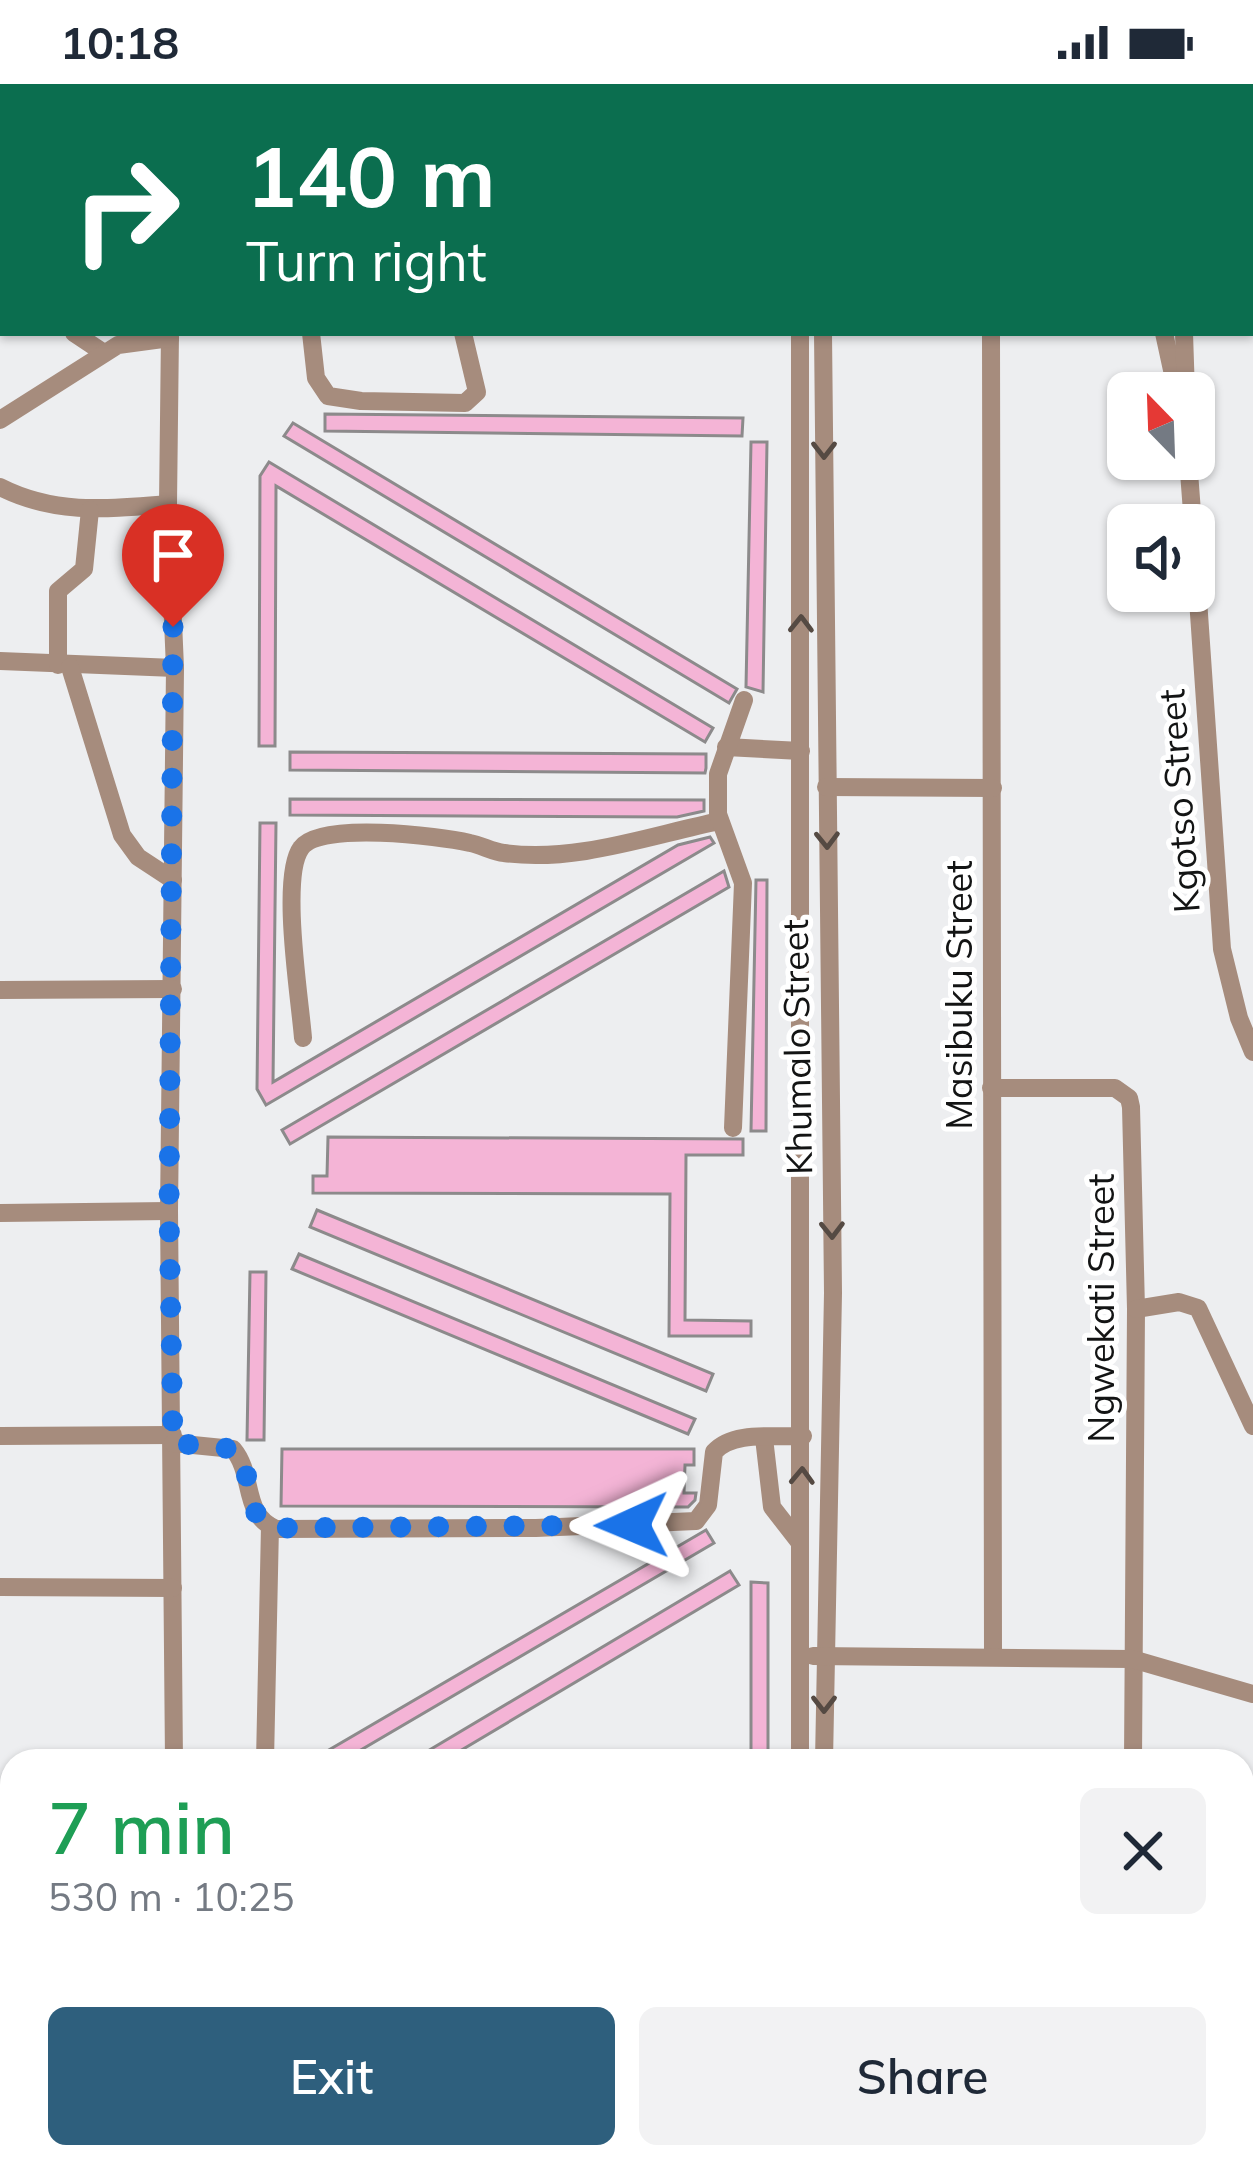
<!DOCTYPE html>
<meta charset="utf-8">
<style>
:root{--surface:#fff;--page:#f2f2f3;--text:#1f2937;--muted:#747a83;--accent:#2e5f7d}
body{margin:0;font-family:Mulish,sans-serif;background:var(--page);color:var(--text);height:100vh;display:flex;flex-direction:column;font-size:45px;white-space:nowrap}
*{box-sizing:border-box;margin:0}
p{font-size:39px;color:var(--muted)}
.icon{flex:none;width:66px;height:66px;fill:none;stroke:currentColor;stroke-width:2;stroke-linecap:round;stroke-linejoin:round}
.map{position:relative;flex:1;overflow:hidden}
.side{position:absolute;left:0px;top:1665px;width:1254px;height:420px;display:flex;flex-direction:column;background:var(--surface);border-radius:36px 36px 0 0;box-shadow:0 3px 9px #0004}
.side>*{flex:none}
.banner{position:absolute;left:0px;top:0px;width:1254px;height:252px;box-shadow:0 3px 9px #0004;background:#0b6e4f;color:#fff;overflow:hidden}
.needle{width:78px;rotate:337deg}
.fabs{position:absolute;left:1107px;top:288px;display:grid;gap:24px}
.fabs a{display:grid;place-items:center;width:108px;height:108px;border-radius:18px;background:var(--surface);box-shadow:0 3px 9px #0004;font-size:60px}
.pin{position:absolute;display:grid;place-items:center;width:102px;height:102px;color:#fff;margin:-123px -51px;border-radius:50% 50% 50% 0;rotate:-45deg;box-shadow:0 0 12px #0007}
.pin .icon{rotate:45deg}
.me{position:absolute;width:132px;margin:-66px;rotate:269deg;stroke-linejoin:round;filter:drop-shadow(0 0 9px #0008)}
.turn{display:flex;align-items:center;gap:42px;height:252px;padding:0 48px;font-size:54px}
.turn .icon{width:156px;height:156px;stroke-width:2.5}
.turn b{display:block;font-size:84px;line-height:102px}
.round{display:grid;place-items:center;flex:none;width:126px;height:126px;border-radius:18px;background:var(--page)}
.summary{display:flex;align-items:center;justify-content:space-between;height:204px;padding:0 48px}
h1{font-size:72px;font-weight:600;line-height:90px;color:#1e9e55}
.primary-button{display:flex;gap:24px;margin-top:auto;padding:24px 48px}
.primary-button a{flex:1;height:138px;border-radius:18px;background:var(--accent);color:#fff;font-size:48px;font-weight:600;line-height:138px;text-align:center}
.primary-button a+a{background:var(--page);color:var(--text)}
.status{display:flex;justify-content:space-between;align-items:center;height:84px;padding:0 60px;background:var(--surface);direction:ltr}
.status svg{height:33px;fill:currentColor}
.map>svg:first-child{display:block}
.building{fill:#f4b4d6;stroke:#8c8a8b;stroke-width:3}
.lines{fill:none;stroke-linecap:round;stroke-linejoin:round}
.minor{stroke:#a68c7d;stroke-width:18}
.oneway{stroke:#554a43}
.route{stroke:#1a73e8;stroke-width:21;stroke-dasharray:0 37.8}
.labels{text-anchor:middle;stroke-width:10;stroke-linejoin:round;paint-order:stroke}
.street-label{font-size:36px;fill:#131414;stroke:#fff}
</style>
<div class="status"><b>10:18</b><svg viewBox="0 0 49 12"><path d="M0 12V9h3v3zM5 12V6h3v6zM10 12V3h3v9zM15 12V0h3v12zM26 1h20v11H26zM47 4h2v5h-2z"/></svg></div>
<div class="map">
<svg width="1253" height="2085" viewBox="0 0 1253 2085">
<rect width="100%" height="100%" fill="#edeef0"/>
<g class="building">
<path d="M325 330 743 334 742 352 325 347Z"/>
<path d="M293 339 737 605 729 619 284 352Z"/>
<path d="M751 358H767L763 608 746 603Z"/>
<path d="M269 378 713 644 705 658 276 402 275 662H259L260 392Z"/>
<path d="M290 668 706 670V684L705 689 290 686Z"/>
<path d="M290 715 704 716V727L677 733 290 731Z"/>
<path d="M260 739H276L273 998 678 761 710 753 714 759 266 1021 257 1005Z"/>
<path d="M724 787 729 803 290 1060 282 1046Z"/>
<path d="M756 796H767L766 1047H751Z"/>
<path d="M328 1053 743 1055V1071H686L685 1236 751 1237V1252H669L670 1110 313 1109V1092H327Z"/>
<path d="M317 1126 713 1290 706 1307 310 1143Z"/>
<path d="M299 1170 695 1335 688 1350 292 1185Z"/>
<path d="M250 1188H266L264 1356H247Z"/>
<path d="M282 1365H694V1381H685L684 1409H696L695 1416 688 1423 281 1422Z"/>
<path d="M706 1446 714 1459 342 1677H310Z"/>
<path d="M730 1487 739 1501 443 1677H411Z"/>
<path d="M751 1498 768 1499V1677H751Z"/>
</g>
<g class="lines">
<g class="minor">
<path d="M129 0V3"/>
<path d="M204 0V3"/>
<path d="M799 0V3"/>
<path d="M821 0V3"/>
<path d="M1148 0 1149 3"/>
<path d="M1170 0V3"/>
<path d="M853 3V0"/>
<path d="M993 3V0"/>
<path d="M1251 123H1253"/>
<path d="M0 131H3"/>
<path d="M0 185 3 188"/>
<path d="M74 249 104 269"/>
<path d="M170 249 168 420 175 584 169 1127 174 1677"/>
<path d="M311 249 316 294 328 312 361 317 465 319 477 308 463 249"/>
<path d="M823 249 833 1209 824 1677"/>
<path d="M991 249 993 1573"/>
<path d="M1164 249 1177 309"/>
<path d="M1184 249 1186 309"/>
<path d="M0 336 118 261 170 254"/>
<path d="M1188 375 1193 441"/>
<path d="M0 403C55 431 108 425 168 420"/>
<path d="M1194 457 1222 865 1239 934 1253 968"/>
<path d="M0 577 175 584"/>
<path d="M58 581V507L84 485 90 426"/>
<path d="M70 583 122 751 138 773 173 796"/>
<path d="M726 663 801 667"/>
<path d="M826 703 993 704"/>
<path d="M0 906 173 905"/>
<path d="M303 954C300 915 280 793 301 764 319 737 439 752 470 759 481 761 493 768 504 769 576 779 651 751 720 737"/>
<path d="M991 1004H1115L1129 1014 1131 1023 1136 1225 1133 1677"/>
<path d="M733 1044 743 799 718 730V690L744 616"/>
<path d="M0 1129 169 1127"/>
<path d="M1136 1225 1179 1218 1198 1224 1253 1342"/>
<path d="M0 1352 173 1351"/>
<path d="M764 1354 772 1423 800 1459"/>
<path d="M173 1359 233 1365C255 1391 241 1430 276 1445L536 1444 696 1437 708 1421 714 1368C733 1346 776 1354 803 1352"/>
<path d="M0 1503 173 1504"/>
<path d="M813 1572 1132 1575 1253 1610"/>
<path d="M265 1677 270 1442"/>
<path d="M800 1677V249"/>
<path d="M0 1724 12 1725"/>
<path d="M1242 1763 1253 1767"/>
<path d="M0 1869 12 1871"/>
<path d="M1242 2057 1253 2072"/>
<path d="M801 2073V2085"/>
<path d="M823 2073V2085"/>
<path d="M1132 2073V2085"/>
<path d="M109 2085 113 2073"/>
</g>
</g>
<defs><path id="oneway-chevron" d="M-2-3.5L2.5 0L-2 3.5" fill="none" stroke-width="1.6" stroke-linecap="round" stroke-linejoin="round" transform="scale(3)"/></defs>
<g class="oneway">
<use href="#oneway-chevron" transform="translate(824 366) rotate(90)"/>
<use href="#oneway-chevron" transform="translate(801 540) rotate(-89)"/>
<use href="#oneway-chevron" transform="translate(827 756) rotate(89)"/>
<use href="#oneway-chevron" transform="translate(832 1146) rotate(89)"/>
<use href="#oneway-chevron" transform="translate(802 1392) rotate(-88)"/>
<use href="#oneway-chevron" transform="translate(824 1620) rotate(90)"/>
</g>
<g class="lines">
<path class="route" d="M173 543 169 1126 173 1359 233 1365 243 1378 257 1433 276 1444 632 1441"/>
</g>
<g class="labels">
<g class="street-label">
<text transform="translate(1179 717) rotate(-94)" y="13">Kgotso Street</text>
<text transform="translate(959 911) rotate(-90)" y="13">Masibuku Street</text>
<text transform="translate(797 963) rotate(-91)" y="13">Khumalo Street</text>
<text transform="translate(1101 1224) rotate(-90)" y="13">Ngwekati Street</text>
</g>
</g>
</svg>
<div class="fabs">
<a><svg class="needle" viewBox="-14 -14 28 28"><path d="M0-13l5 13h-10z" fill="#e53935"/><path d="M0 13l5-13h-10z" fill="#747a83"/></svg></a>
<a><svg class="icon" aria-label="sound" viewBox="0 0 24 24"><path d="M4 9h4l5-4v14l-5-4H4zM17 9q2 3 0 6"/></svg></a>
</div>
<div class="pin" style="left:173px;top:543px;background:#d93025"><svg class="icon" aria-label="arrive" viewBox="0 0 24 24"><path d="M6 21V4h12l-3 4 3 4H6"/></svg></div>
<svg class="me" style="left:632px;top:1441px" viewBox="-20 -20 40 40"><path d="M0-17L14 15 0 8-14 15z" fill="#1a73e8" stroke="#fff" stroke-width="4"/></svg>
<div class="banner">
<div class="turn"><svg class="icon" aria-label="right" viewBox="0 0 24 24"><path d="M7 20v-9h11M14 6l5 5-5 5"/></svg><div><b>140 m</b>Turn right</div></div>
</div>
<section class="side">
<div class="summary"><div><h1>7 min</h1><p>530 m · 10:25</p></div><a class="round"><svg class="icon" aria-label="close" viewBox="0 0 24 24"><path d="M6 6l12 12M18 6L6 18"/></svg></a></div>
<div class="primary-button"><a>Exit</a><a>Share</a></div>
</section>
</div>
